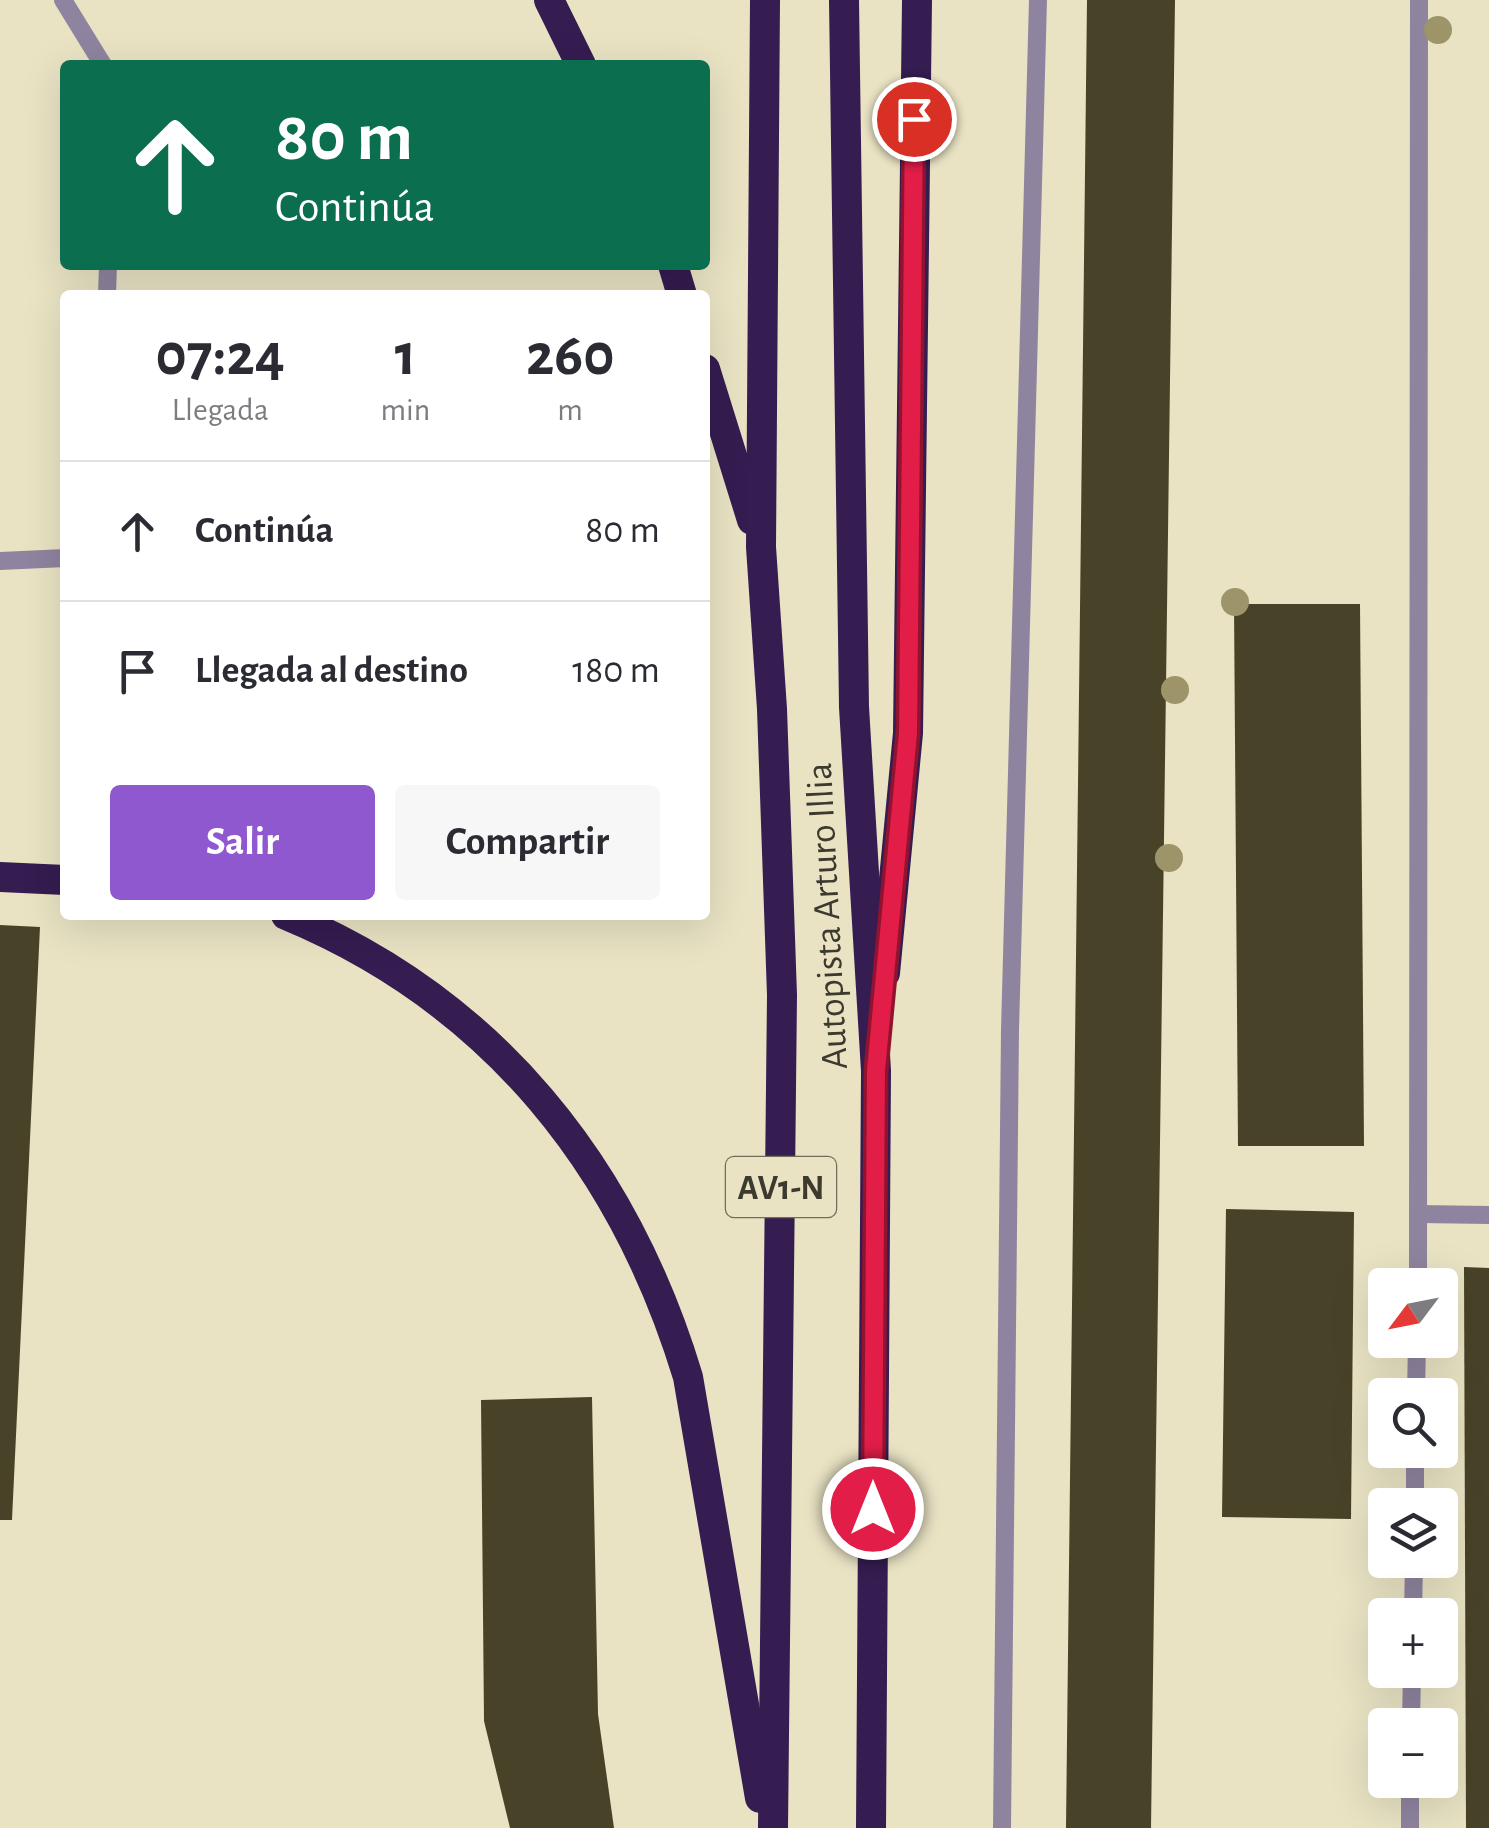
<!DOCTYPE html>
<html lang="es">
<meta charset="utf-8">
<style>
:root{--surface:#fff;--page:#f7f7f7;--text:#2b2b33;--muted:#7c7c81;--line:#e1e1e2;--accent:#9058cf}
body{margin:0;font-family:"Alegreya Sans",sans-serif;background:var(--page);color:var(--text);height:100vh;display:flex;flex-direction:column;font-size:38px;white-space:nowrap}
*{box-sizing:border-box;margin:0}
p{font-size:32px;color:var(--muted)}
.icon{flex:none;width:55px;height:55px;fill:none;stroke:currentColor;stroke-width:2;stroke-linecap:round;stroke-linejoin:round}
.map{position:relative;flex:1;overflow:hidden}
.sheet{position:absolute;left:60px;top:290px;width:650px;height:630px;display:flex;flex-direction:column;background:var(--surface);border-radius:10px;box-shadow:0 10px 40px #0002}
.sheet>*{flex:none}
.banner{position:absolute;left:60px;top:60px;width:650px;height:210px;border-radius:10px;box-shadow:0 10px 40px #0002;background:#0b6e4f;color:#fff;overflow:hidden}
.needle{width:65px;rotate:238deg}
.buttons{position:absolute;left:1368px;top:1268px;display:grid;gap:20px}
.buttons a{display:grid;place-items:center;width:90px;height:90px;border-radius:10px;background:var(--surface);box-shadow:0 10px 40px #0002;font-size:50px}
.pin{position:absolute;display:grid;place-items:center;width:85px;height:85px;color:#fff;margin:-42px;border:5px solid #fff;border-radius:50%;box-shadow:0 2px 10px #0007}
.me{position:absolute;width:110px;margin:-55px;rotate:0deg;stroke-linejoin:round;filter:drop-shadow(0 0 8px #0008)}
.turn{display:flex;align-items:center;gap:35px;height:210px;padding:0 50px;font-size:45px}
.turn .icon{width:130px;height:130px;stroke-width:2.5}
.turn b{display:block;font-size:70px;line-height:85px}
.eta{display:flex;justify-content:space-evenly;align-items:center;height:170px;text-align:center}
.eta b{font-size:60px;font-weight:700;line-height:70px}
.cta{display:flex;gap:20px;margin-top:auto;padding:20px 50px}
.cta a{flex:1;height:115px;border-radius:10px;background:var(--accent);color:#fff;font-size:40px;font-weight:700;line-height:115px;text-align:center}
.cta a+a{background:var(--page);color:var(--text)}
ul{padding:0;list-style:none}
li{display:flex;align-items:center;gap:30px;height:140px;padding:0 50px;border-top:2px solid var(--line)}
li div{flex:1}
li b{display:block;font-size:38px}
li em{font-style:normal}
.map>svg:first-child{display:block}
.building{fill:#484328}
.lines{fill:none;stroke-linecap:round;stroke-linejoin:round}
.service{stroke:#8f849f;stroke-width:18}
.motorway{stroke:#351c51;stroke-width:30}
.tree{fill:#9d9469}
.route-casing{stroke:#92132f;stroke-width:25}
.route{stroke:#e11d48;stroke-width:18}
.labels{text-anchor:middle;stroke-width:10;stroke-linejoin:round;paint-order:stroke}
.shield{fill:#e9e3c4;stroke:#706d5b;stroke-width:2.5}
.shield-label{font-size:35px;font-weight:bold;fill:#3c3a2e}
.street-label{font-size:38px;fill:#3c3a2e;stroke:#e9e3c4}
</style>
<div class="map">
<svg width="1489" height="1828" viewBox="0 0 1489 1828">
<rect width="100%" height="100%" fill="#e9e3c4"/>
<g class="building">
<path d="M1087 0H1175L1151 1828H1066Z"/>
<path d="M1234 604H1360L1364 1146H1238Z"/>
<path d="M0 925 40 927 12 1520H0Z"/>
<path d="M1226 1209 1354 1212 1351 1519 1222 1517Z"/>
<path d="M1464 1267 1489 1268V1828H1466Z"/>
<path d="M592 1397 598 1714 614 1828H510L484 1721 481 1400Z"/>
</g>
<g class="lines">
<g class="service">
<path d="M63 0 103 65"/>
<path d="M107 295 108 265"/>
<path d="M0 561 65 558"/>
<path d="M1419 1214 1489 1215"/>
<path d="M1418 1285 1419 0"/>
<path d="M1416 1395 1417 1340"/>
<path d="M1415 1505V1450"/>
<path d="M1413 1615 1414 1560"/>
<path d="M1411 1725 1412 1670"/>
<path d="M1002 1828 1010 1030 1038 0"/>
<path d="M1410 1828V1780"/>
</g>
<g class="motorway">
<path d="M549 0 581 65"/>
<path d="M765 0 761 547 772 709 782 995 773 1828"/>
<path d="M844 0 854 707 876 1071 871 1828"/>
<path d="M673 265 682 295"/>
<path d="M705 369 752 520"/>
<path d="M0 877 65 880"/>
<path d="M286 915C493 1001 624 1166 688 1377L760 1798"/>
<path d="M885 973 908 733 917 0"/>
</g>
</g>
<g class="tree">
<circle cx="1438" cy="30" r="14"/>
<circle cx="1235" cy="602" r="14"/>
<circle cx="1175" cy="690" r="14"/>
<circle cx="1169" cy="858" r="14"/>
</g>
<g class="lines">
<g class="route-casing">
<path id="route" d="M873 1509 876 1070 908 733 914 119"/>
</g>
<use href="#route" class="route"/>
</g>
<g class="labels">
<rect class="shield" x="726" y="1157" width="110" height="60" rx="8"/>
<g class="shield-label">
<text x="781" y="1199">AV1-N</text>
</g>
<g class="street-label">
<text transform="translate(826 916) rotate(-93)" y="13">Autopista Arturo Illia</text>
</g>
</g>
</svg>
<div class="buttons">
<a><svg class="needle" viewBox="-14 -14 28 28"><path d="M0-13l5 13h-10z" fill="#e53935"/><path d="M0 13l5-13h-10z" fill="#7c7c81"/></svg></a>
<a><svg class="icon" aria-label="search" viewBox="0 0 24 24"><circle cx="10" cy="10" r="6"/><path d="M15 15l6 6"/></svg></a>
<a><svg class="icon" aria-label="layers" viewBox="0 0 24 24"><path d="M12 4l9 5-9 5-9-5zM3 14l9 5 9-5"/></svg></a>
<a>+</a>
<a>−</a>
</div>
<div class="pin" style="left:914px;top:119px;background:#d93025"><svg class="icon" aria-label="arrive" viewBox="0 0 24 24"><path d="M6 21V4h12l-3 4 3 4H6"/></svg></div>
<svg class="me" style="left:873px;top:1509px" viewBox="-20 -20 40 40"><circle r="17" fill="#e11d48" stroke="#fff" stroke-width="3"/><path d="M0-11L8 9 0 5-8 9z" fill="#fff"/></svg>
<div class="banner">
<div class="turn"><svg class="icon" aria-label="ahead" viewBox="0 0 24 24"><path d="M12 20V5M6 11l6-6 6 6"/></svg><div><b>80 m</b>Continúa</div></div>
</div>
<section class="sheet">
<div class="eta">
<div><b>07:24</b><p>Llegada</p></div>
<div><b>1</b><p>min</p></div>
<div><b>260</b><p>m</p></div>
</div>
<ul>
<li><svg class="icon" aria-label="ahead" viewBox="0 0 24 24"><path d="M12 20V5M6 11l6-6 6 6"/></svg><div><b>Continúa</b></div><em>80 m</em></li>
<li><svg class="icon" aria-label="arrive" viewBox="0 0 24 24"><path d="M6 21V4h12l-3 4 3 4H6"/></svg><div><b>Llegada al destino</b></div><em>180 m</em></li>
</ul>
<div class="cta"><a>Salir</a><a>Compartir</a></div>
</section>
</div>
